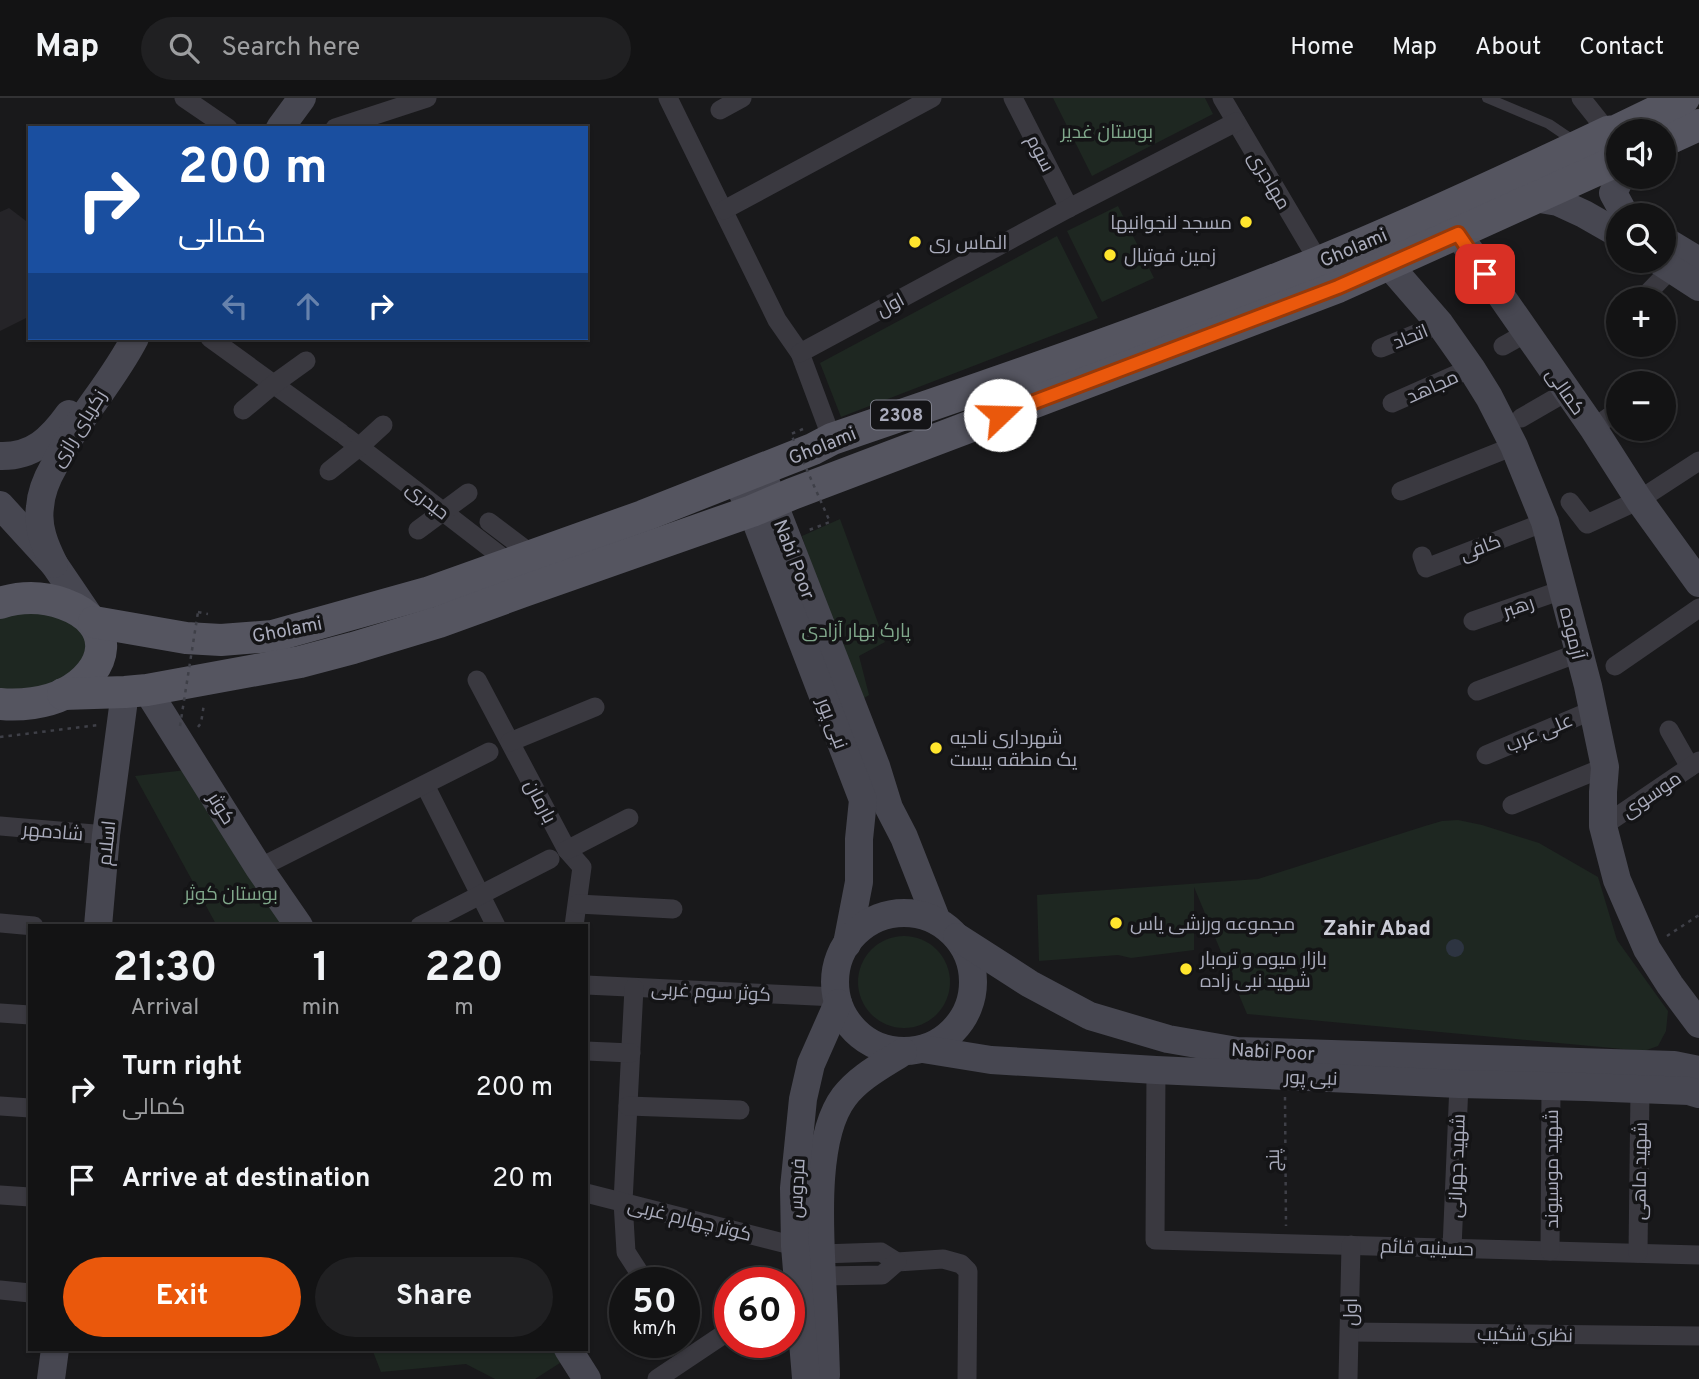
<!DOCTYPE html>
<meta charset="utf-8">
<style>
:root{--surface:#131314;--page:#202022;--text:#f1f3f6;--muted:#9d9ea0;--line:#323234;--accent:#ea580c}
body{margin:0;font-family:Overpass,Cairo,sans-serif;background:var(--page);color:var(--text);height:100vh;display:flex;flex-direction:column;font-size:26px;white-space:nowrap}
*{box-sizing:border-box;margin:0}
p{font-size:23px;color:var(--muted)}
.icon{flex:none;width:38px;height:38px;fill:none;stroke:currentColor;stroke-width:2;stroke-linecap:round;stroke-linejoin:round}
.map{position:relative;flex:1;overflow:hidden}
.details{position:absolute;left:28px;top:826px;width:560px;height:427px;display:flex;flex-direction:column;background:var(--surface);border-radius:0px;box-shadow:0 2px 5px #0004,0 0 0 2px var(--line)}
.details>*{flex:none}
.top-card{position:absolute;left:28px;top:28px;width:560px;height:214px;border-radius:0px;box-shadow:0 2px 5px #0004,0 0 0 2px var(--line);background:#1a4fa0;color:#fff;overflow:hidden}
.buttons{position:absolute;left:1606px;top:21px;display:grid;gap:14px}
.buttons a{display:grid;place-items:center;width:70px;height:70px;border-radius:50%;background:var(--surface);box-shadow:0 2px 5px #0004,0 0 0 2px var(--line);font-size:35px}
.speed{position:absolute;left:609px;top:1169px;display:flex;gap:14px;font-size:35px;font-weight:700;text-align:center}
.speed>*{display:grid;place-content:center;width:91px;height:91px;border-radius:50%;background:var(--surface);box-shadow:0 2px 5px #0004,0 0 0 2px var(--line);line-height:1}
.speed small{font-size:18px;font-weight:400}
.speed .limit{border:10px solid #d22;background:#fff;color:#111}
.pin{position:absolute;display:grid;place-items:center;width:60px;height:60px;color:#fff;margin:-30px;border-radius:14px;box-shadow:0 4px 10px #0006}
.me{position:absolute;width:77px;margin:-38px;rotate:69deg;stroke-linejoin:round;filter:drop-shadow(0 0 5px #0008)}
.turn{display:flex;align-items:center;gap:24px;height:147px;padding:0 35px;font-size:32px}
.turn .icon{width:91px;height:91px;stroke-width:2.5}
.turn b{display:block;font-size:49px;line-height:60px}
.lanes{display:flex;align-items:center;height:66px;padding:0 35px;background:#0003;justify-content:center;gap:35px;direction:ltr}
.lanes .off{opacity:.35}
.eta{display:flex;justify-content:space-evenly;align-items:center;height:119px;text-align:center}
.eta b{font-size:42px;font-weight:700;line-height:49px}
.action{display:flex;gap:14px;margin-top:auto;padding:14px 35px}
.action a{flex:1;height:80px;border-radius:42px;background:var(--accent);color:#fff;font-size:28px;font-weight:700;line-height:80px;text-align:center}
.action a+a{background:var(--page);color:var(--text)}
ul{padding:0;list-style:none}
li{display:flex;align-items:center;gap:21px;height:91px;padding:0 35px}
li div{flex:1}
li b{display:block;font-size:26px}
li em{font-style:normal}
header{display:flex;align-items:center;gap:42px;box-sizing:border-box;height:98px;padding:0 35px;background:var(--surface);border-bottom:2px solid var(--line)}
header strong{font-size:33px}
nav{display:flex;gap:38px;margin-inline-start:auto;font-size:24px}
.search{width:490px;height:63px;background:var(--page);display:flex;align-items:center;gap:18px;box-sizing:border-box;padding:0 24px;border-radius:38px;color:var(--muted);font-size:26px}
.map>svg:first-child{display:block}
.built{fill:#252428}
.green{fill:#1e2721}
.water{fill:#2d3441}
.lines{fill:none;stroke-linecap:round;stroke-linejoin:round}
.path{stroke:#3f4048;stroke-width:2.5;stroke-dasharray:3.5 5;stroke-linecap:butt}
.lane{stroke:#3a3940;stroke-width:10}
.street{stroke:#3a3940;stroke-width:19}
.secondary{stroke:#474751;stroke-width:28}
.primary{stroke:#555560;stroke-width:32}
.path-bridge{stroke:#3f4048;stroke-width:2.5;stroke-dasharray:3.5 5;stroke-linecap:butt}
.route-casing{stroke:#983908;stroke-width:18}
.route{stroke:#ea580c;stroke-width:12}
.poi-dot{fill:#ffe52d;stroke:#141416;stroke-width:2.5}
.labels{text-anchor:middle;stroke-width:7;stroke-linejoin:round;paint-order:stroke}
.shield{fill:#141416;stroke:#7d7e8a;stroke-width:2}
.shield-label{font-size:18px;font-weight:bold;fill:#aaacbc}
.park-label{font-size:19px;fill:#80a88b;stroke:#141416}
.street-label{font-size:19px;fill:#aaacbc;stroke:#141416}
.poi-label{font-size:19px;fill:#aaacbc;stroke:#141416;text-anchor:start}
.neighbourhood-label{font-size:21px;font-weight:bold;fill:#cbccd7;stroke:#141416}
</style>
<header>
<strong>Map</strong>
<div class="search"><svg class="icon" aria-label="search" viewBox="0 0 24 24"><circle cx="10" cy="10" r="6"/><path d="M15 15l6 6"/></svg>Search here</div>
<nav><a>Home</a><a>Map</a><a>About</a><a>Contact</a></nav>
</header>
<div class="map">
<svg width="1699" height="1281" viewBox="0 0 1699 1281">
<rect width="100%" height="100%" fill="#19191b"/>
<path class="built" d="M9 110 30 126V218L0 233V114Z"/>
<g class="green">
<path d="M1053 0H1205L1213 16 1092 78Z"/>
<path d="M1118 108 1154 180 1102 204 1067 133Z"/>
<path d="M1057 138 1098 220 841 319 820 265Z"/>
<path d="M840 421 885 544 859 558 869 597 856 605 802 438Z"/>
<path d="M28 510 64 518 84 537 88 546 83 565 59 584 24 592 0 591V517Z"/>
<path d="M186 672 285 828H217L135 678Z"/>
<path d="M1458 722 1482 727 1539 745 1598 779 1617 842 1668 913 1666 933 1658 948 1644 953 1247 916 1194 789V852L1131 860 1118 857 1039 863 1037 797 1258 781 1425 728 1442 723Z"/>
<circle cx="904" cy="884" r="46"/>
<path d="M372 1251H555L563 1263 535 1281H495L466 1266 381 1274Z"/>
</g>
<circle class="water" cx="1455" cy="850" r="9"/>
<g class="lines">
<g class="path">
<path d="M198 514 208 516"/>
<path d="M198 629 201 625 204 606"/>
<path d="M0 639 98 627"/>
<path d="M1667 838 1699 817"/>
<path d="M1285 999 1286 1128"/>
</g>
<path class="lane" d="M1487 0 1549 26 1574 43"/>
<g class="street">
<path d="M184 0 228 30"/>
<path d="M668 0 777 222 800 255 832 341"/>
<path d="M1013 0 1069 110"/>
<path d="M1222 0 1319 164"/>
<path d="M1581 0 1608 34"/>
<path d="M720 12 742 0"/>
<path d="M335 30 427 0"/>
<path d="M724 112 932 0"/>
<path d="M1642 201 1671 171"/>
<path d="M210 240 341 335"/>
<path d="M1503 248 1526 235"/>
<path d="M1381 250 1440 226"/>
<path d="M800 255 1069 110 1236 24"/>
<path d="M1392 305 1471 270"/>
<path d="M243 312 274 286 306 263"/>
<path d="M1521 320 1566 294"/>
<path d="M1593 330 1619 312"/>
<path d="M345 338 511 466"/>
<path d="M329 373 359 349 383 327"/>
<path d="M1401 393 1514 348"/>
<path d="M1570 404 1587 426 1639 402 1699 363"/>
<path d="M489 424 534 458"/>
<path d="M418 432 468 395"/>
<path d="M1422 458 1426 470 1545 424"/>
<path d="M1473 523 1562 492"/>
<path d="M1615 568 1699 510"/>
<path d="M477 582 567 752 582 769 574 828"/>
<path d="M1477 593 1578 555"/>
<path d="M1669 632 1690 669"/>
<path d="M510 644 595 609"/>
<path d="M1486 657 1593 612"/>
<path d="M425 687 496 828"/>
<path d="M1512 707 1605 669"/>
<path d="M0 728 106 737"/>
<path d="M1603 728 1699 663"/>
<path d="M567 752 629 720"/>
<path d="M259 770 489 654"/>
<path d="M578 806 673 811"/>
<path d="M0 825 34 828"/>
<path d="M420 828 550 761"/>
<path d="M586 887 836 899"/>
<path d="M634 890 623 1104 626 1154 646 1185"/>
<path d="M0 915 30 917"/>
<path d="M586 953 631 955"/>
<path d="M1156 972 1155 1142 1699 1157"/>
<path d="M0 1008 30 1010"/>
<path d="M628 1008 740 1012"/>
<path d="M586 1095 795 1148"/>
<path d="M0 1097 30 1099"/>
<path d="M1452 1150 1459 986"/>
<path d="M1550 1153 1551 988"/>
<path d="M1638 1155 1640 991"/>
<path d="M821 1156 881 1154 897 1164 943 1161 961 1166 968 1173 967 1281"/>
<path d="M822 1178 882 1177 897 1164"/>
<path d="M0 1192 30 1195"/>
<path d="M1350 1234 1699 1238"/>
<path d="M657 1281 730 1232"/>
<path d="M1348 1281 1351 1147"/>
</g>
<g class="secondary">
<path d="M280 30 302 0"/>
<path d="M1621 79 1613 95 1625 117"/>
<path d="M1534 100 1558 104 1584 116 1619 136"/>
<path d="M1458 136 1593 330 1639 402 1699 485"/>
<path d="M1664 142 1699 163"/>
<path d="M1659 163 1699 189"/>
<path d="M1388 166 1440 226 1471 270 1489 299 1514 348 1545 424 1588 588 1605 669 1603 694V728L1617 782 1647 851 1670 887 1699 926"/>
<path d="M0 358C33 359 51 341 69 316"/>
<path d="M761 371 773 404 876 668 889 710 904 739 937 823"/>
<path d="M736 382 752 413 863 702 859 741V784L847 846"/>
<path d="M0 407 54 466 92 522"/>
<path d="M54 466C45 448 37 429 40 409 41 394 47 380 54 368 76 322 112 285 135 240"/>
<path d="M147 592 259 770 299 828"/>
<circle cx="904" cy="884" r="69"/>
<path d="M98 828 106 737 125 594"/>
<path d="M957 839 1030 886 1090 918 1168 941 1237 953 1674 967 1699 972"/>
<path d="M923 951 991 962 1156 972 1459 986 1586 989 1689 993 1699 996"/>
<path d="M568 1251 587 1281"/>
<path d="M826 1277C825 1245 824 1213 822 1181 820 1132 813 1040 844 999 859 979 883 967 903 954"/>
<path d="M806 1280 795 1148 794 1090 803 1001 811 966 838 905"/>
<path d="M51 1281 55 1251"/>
</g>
<g class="primary">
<path d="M1664 43 1699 27"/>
<path d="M0 505C22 498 42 498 64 506 117 525 110 573 64 596 46 605 20 608 0 606"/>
<path d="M94 524 186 540 221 542 273 538 427 495 643 418 813 351 832 341C996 285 1159 229 1319 164 1417 124 1513 79 1608 34L1616 33 1684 0"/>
<path d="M63 596 125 594 147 592 300 564 353 550 439 524 524 493 752 413 792 396 1338 189 1619 62"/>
</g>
<g class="path-bridge">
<path d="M803 331 791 336 830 424 809 432"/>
<path d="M180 628 198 514"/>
</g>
</g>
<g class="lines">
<g class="route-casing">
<path id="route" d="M1000 317 1338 189 1458 136 1485 176"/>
</g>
<use href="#route" class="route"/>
</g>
<g class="poi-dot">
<circle cx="1246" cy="124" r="7"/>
<circle cx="915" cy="144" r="7"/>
<circle cx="1110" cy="157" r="7"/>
<circle cx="936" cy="650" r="7"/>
<circle cx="1116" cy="825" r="7"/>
<circle cx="1186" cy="871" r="7"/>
</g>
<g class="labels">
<rect class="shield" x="871" y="302.5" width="60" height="29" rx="5"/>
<g class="shield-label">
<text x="901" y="323">2308</text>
</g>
<g class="park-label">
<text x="1107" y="40">بوستان غدیر</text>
<text x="856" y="539">پارک بهار آزادی</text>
<text x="231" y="802">بوستان کوثر</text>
</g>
<g class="street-label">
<text transform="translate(1041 55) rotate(63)" y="7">سوم</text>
<text transform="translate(1270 82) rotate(59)" y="7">مهاجری</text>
<text transform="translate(1353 149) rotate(-23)" y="7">Gholami</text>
<text transform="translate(890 206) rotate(-28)" y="7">اول</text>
<text transform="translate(1410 238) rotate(-22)" y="7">اتحاد</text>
<text transform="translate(1432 288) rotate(-24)" y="7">مجاهد</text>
<text transform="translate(1566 293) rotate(55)" y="7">کمالی</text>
<text transform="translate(78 330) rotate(-58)" y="7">زکریای رازی</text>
<text transform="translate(822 347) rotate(-22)" y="7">Gholami</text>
<text transform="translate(428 402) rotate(38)" y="7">حیدری</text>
<text transform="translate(1480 449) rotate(-21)" y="7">کافی</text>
<text transform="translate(795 461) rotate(69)" y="7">Nabi Poor</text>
<text transform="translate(1518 508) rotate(-19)" y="7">رهبر</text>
<text transform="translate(287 531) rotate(-11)" y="7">Gholami</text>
<text transform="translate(1573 535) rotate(76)" y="7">آزموده</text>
<text transform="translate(833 625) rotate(69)" y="7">نبی پور</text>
<text transform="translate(1539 634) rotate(-23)" y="7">علی عرب</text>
<text transform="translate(1651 696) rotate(-34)" y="7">موسوی</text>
<text transform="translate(541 703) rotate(62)" y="7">بارمان</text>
<text transform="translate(222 710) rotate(58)" y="7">کوثر</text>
<text transform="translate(53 733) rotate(5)" y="7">شادمهر</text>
<text transform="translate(106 745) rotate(-84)" y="7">اسلام</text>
<text transform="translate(711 893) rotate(3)" y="7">کوثر سوم غربی</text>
<text transform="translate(1273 953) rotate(3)" y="7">Nabi Poor</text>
<text transform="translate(1311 979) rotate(2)" y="7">نبی پور</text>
<text transform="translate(1272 1062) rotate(-91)" y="7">پنج</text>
<text transform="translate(1456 1068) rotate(-88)" y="7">شهید جهرانی</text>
<text transform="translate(1551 1071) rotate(-90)" y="7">شهید موسیوند</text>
<text transform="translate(1639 1073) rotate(-89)" y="7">شهید ماهی</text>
<text transform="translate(796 1090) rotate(-87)" y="7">فردوس</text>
<text transform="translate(690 1121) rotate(14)" y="7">کوثر چهارم غربی</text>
<text transform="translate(1427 1149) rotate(2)" y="7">حسینیه قائم</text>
<text transform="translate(1350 1214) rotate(-90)" y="7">اول</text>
<text transform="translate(1525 1236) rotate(1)" y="7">نظری شکیب</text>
</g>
<g class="poi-label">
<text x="1232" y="131" text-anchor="end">مسجد لنجوانیها</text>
<text x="929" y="151">الماس ری</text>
<text x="1124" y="164">زمین فوتبال</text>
<text x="950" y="646">شهرداری ناحیه<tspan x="950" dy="22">یک منطقه بیست</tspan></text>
<text x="1130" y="832">مجموعه ورزشی یاس</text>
<text x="1200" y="867">بازار میوه و تره‌بار<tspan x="1200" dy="22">شهید نبی زاده</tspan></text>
</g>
<g class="neighbourhood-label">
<text x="1377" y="837">Zahir Abad</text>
</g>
</g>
</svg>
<div class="buttons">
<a><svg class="icon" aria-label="sound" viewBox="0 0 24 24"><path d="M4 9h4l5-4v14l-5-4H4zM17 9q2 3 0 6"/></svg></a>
<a><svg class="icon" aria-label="search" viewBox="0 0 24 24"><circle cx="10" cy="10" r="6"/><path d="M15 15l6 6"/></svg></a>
<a>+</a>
<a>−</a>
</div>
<div class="speed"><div>50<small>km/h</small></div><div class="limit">60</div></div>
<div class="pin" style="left:1485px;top:176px;background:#d93025"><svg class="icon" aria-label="arrive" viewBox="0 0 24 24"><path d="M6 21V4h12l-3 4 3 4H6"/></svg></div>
<svg class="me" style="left:1000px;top:317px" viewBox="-20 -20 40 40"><circle r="19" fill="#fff"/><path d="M0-13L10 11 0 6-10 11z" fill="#ea580c"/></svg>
<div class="top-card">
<div class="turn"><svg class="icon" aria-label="right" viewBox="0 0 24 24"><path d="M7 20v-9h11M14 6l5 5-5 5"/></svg><div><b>200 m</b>کمالی</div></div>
<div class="lanes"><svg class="icon off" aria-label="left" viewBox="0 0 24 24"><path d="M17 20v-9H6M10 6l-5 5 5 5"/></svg><svg class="icon off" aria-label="ahead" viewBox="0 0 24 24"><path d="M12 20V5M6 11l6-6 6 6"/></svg><svg class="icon" aria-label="right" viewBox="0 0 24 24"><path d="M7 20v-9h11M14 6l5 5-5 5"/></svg></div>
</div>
<section class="details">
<div class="eta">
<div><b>21:30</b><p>Arrival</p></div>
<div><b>1</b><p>min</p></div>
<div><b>220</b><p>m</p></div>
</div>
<ul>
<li><svg class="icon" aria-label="right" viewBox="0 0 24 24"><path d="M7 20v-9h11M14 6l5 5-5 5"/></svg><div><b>Turn right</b><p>کمالی</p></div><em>200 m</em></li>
<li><svg class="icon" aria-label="arrive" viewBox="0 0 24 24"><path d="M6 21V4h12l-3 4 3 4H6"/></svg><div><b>Arrive at destination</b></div><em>20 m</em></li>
</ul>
<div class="action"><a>Exit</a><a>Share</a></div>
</section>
</div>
